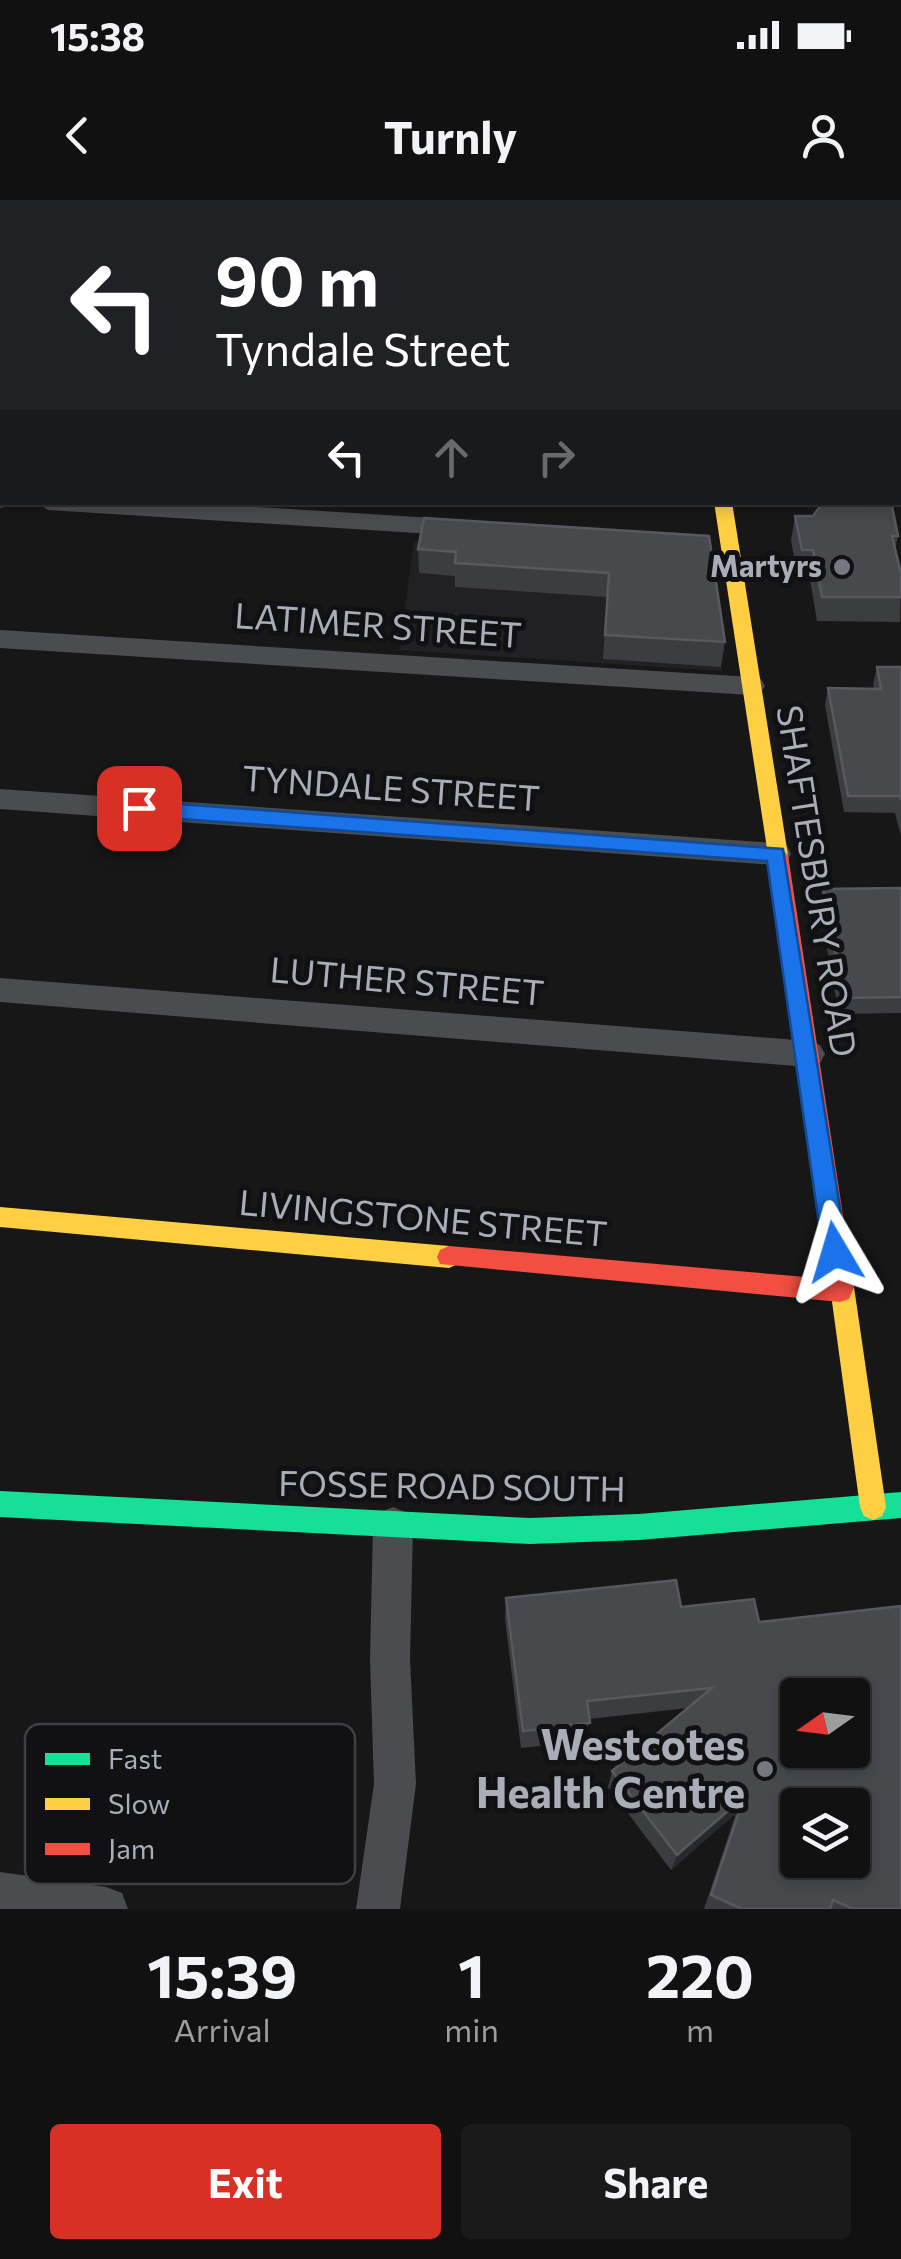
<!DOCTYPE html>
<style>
:root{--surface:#111;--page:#1a1a1a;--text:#f1f3f6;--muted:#9c9d9f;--line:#303131;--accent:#d93025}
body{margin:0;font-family:Commissioner,sans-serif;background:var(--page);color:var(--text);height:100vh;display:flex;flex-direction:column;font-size:38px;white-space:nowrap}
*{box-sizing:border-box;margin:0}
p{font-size:32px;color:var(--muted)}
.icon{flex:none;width:55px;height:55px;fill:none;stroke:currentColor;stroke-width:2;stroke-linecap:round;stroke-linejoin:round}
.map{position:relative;height:1709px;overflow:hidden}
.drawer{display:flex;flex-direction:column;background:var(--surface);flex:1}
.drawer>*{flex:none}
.top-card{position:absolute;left:0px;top:0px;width:902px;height:305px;box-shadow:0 5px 15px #0003,0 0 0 2px var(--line);background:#202124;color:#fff;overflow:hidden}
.needle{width:65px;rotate:256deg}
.controls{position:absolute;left:780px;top:1478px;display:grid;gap:20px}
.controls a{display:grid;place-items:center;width:90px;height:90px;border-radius:10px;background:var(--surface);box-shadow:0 5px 15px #0003,0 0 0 2px var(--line);font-size:50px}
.pin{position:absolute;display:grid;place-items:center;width:85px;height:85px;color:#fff;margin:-42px;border-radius:20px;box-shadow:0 5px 15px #0006}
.me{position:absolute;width:110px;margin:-55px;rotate:353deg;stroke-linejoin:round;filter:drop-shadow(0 0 8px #0008)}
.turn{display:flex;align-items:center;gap:35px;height:210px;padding:0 50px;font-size:45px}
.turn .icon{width:130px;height:130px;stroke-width:2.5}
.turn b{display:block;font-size:70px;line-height:85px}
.lanes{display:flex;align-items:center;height:95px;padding:0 50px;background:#0003;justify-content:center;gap:50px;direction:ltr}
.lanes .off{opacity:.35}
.eta{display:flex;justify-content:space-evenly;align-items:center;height:170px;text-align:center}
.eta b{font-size:60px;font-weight:700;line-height:70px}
.action{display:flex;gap:20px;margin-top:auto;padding:20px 50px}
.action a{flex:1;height:115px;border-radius:10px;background:var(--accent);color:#fff;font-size:40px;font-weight:700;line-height:115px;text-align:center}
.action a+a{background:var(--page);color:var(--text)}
.status{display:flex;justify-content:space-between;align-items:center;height:70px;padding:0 50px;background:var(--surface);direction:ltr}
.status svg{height:28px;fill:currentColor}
header{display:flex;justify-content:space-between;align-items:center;height:130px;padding:0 50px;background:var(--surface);font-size:45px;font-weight:700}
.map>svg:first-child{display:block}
.built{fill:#212124}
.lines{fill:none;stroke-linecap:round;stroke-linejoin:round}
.lane{fill:#4b4c50;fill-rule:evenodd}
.street{fill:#4b4c50;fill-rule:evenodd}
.fast{fill:#16e098;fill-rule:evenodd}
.slow{fill:#ffcf43;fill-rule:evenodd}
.jam{fill:#f24e42;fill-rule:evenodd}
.wall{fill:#3c3d40}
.shaded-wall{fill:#28292a}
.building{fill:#48494d;stroke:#57595e;stroke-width:2.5;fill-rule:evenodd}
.route{fill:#1a73e8;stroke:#114b97;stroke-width:2.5}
.poi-dot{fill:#757880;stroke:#111113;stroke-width:4}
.labels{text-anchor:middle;stroke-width:10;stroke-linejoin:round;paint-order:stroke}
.far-poi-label{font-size:30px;font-weight:bold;fill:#a8adb8;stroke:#111113;text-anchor:end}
.street-label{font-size:35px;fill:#a8adb8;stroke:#111113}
.near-poi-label{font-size:42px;font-weight:bold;fill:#a8adb8;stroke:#111113;text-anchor:end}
.key{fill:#111113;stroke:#3e4045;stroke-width:2.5}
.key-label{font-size:28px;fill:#a8adb8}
</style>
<div class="status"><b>15:38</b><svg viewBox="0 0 49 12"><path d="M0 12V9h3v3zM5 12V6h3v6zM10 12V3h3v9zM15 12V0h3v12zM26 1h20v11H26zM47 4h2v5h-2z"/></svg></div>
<header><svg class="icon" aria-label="back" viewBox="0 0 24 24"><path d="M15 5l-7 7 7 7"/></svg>Turnly<svg class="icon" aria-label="person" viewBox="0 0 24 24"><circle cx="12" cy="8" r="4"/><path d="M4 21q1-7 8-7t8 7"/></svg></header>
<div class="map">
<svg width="901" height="1709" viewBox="0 0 901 1709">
<rect width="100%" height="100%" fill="#171717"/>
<path class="built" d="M414 342 705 358 722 471 399 450Z"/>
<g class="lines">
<g class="lane">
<path d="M15 0H27L24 2H14Z"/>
<path d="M2 11V17L0 18V12Z"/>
</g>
<g class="street">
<path d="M864 0H884L885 2H865Z"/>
<path d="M0 173 2 174V188L0 187Z"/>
<path d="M0 292 2 302H13L11 305 0 308Z"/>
<path d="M36 302H179L465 320 478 328 465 336 48 310Z"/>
<path d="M0 430 751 477 761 479 765 486 761 493 751 495 0 448Z"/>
<path d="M0 589 776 643 787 646 791 654 787 662 776 665 0 609Z"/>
<path d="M0 778 809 841 820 845 825 854 820 863 809 867 0 802Z"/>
<path d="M393 1307 407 1313 413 1326 410 1459 416 1584 400 1709H356L374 1584 370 1459 373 1326 379 1313Z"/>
<path d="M0 1672 106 1687 122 1693 128 1709H0Z"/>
</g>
<g class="fast">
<rect x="0" y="22" width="2" height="8"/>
<rect x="900" y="124" width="1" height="10"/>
<path d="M0 1291 530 1318 639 1314 901 1292V1318L639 1340 530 1344 0 1317Z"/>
</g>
<g class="slow">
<path d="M714 302H732L788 655 778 663 768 655Z"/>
<path d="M0 1007 449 1046 458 1050 461 1057 458 1064 449 1068 0 1027Z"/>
<path d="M842 1076 851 1079 854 1087 886 1307 882 1316 873 1320 864 1316 860 1307 830 1087 833 1079Z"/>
</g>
<path class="jam" d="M778 647 788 655 854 1087 849 1099 840 1102 440 1064 437 1057 440 1050 449 1046 829 1079 768 655Z"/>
</g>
<g class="wall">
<path d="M29 0H850V2H37Z"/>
<path d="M0 29 2 30V117H0Z"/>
<path d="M795 316 898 336 895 349 901 374 900 422 817 421 809 374H797L791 340Z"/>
<path d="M709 336 725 442 721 467 603 459 607 397 455 387V376L419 373 418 349Z"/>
<path d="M877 467H901V636L895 613 844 612 825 505 828 488 874 489 873 484Z"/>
<path d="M901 688V813L839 814 819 705 823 689Z"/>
<path d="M506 1398 681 1407 759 1422 901 1709H704L736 1613 671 1670 608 1587 612 1571 688 1508 589 1519 586 1541 521 1548 505 1419Z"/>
</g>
<path class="shaded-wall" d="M744 1597 736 1613 671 1670 677 1655Z"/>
<g class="building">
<path d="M92 0H850V2H99Z"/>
<path d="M0 29 2 30V96H0Z"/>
<path d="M823 302H858L865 306H892L898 336H892L901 374V397H822L813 350H802L795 316H813Z"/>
<path d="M424 318 709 336 725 442 605 435 609 373 455 363 456 352 418 349Z"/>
<path d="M877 467H901V600L900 596H848L828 488 881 489Z"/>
<path d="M901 688V797L844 798 823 689Z"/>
<path d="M676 1380 681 1407 754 1399 759 1422 901 1406V1709H853L833 1700 830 1709H742L711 1695 744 1597 677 1655 612 1571 712 1488 587 1501 590 1523 523 1531 506 1398ZM798 1495H852V1550H798ZM798 1605H852V1660H798Z"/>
</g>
<path class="route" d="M139 601 783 649 847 1052 844 1060 835 1063 826 1060 823 1052 767 661 139 616 129 608Z"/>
<g class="poi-dot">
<circle cx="842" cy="367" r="10"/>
<circle cx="765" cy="1569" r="10"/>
</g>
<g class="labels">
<g class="far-poi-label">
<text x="822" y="377">Martyrs</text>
</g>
<g class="street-label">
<text transform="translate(378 426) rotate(4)" y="12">LATIMER STREET</text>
<text transform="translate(391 589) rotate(4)" y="12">TYNDALE STREET</text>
<text transform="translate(816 681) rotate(81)" y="12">SHAFTESBURY ROAD</text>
<text transform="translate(407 782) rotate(5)" y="12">LUTHER STREET</text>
<text transform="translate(423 1019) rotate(5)" y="12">LIVINGSTONE STREET</text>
<text transform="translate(452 1287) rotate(1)" y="12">FOSSE ROAD SOUTH</text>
</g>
<g class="near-poi-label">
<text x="745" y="1560">Westcotes<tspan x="745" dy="48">Health Centre</tspan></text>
</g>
</g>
<rect x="25" y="1524" width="330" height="160" rx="15" class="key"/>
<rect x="45" y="1553" width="45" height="12" fill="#16e098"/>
<rect x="45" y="1598" width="45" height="12" fill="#ffcf43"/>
<rect x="45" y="1643" width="45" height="12" fill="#f24e42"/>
<g class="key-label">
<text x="108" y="1569">Fast</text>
<text x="108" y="1614">Slow</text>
<text x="108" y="1659">Jam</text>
</g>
</svg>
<div class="controls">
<a><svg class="needle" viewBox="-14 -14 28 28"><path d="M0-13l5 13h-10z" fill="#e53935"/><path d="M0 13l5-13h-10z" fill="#9c9d9f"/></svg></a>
<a><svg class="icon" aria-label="layers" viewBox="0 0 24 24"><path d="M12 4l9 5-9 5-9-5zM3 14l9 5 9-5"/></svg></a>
</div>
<div class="pin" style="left:139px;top:608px;background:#d93025"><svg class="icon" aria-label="arrive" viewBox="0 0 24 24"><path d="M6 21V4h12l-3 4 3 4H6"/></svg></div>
<svg class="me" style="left:835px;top:1052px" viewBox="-20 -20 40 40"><path d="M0-17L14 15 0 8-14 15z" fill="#1a73e8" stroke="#fff" stroke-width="4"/></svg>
<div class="top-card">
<div class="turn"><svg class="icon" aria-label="left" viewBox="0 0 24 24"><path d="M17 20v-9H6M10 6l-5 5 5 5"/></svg><div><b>90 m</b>Tyndale Street</div></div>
<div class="lanes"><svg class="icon" aria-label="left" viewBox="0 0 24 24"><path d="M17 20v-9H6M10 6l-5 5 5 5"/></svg><svg class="icon off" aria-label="ahead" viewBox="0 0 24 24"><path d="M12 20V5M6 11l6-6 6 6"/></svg><svg class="icon off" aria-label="right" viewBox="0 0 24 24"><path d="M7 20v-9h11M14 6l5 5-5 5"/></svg></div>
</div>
</div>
<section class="drawer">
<div class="eta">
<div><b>15:39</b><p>Arrival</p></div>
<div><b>1</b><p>min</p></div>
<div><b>220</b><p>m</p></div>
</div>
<div class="action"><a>Exit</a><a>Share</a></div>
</section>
